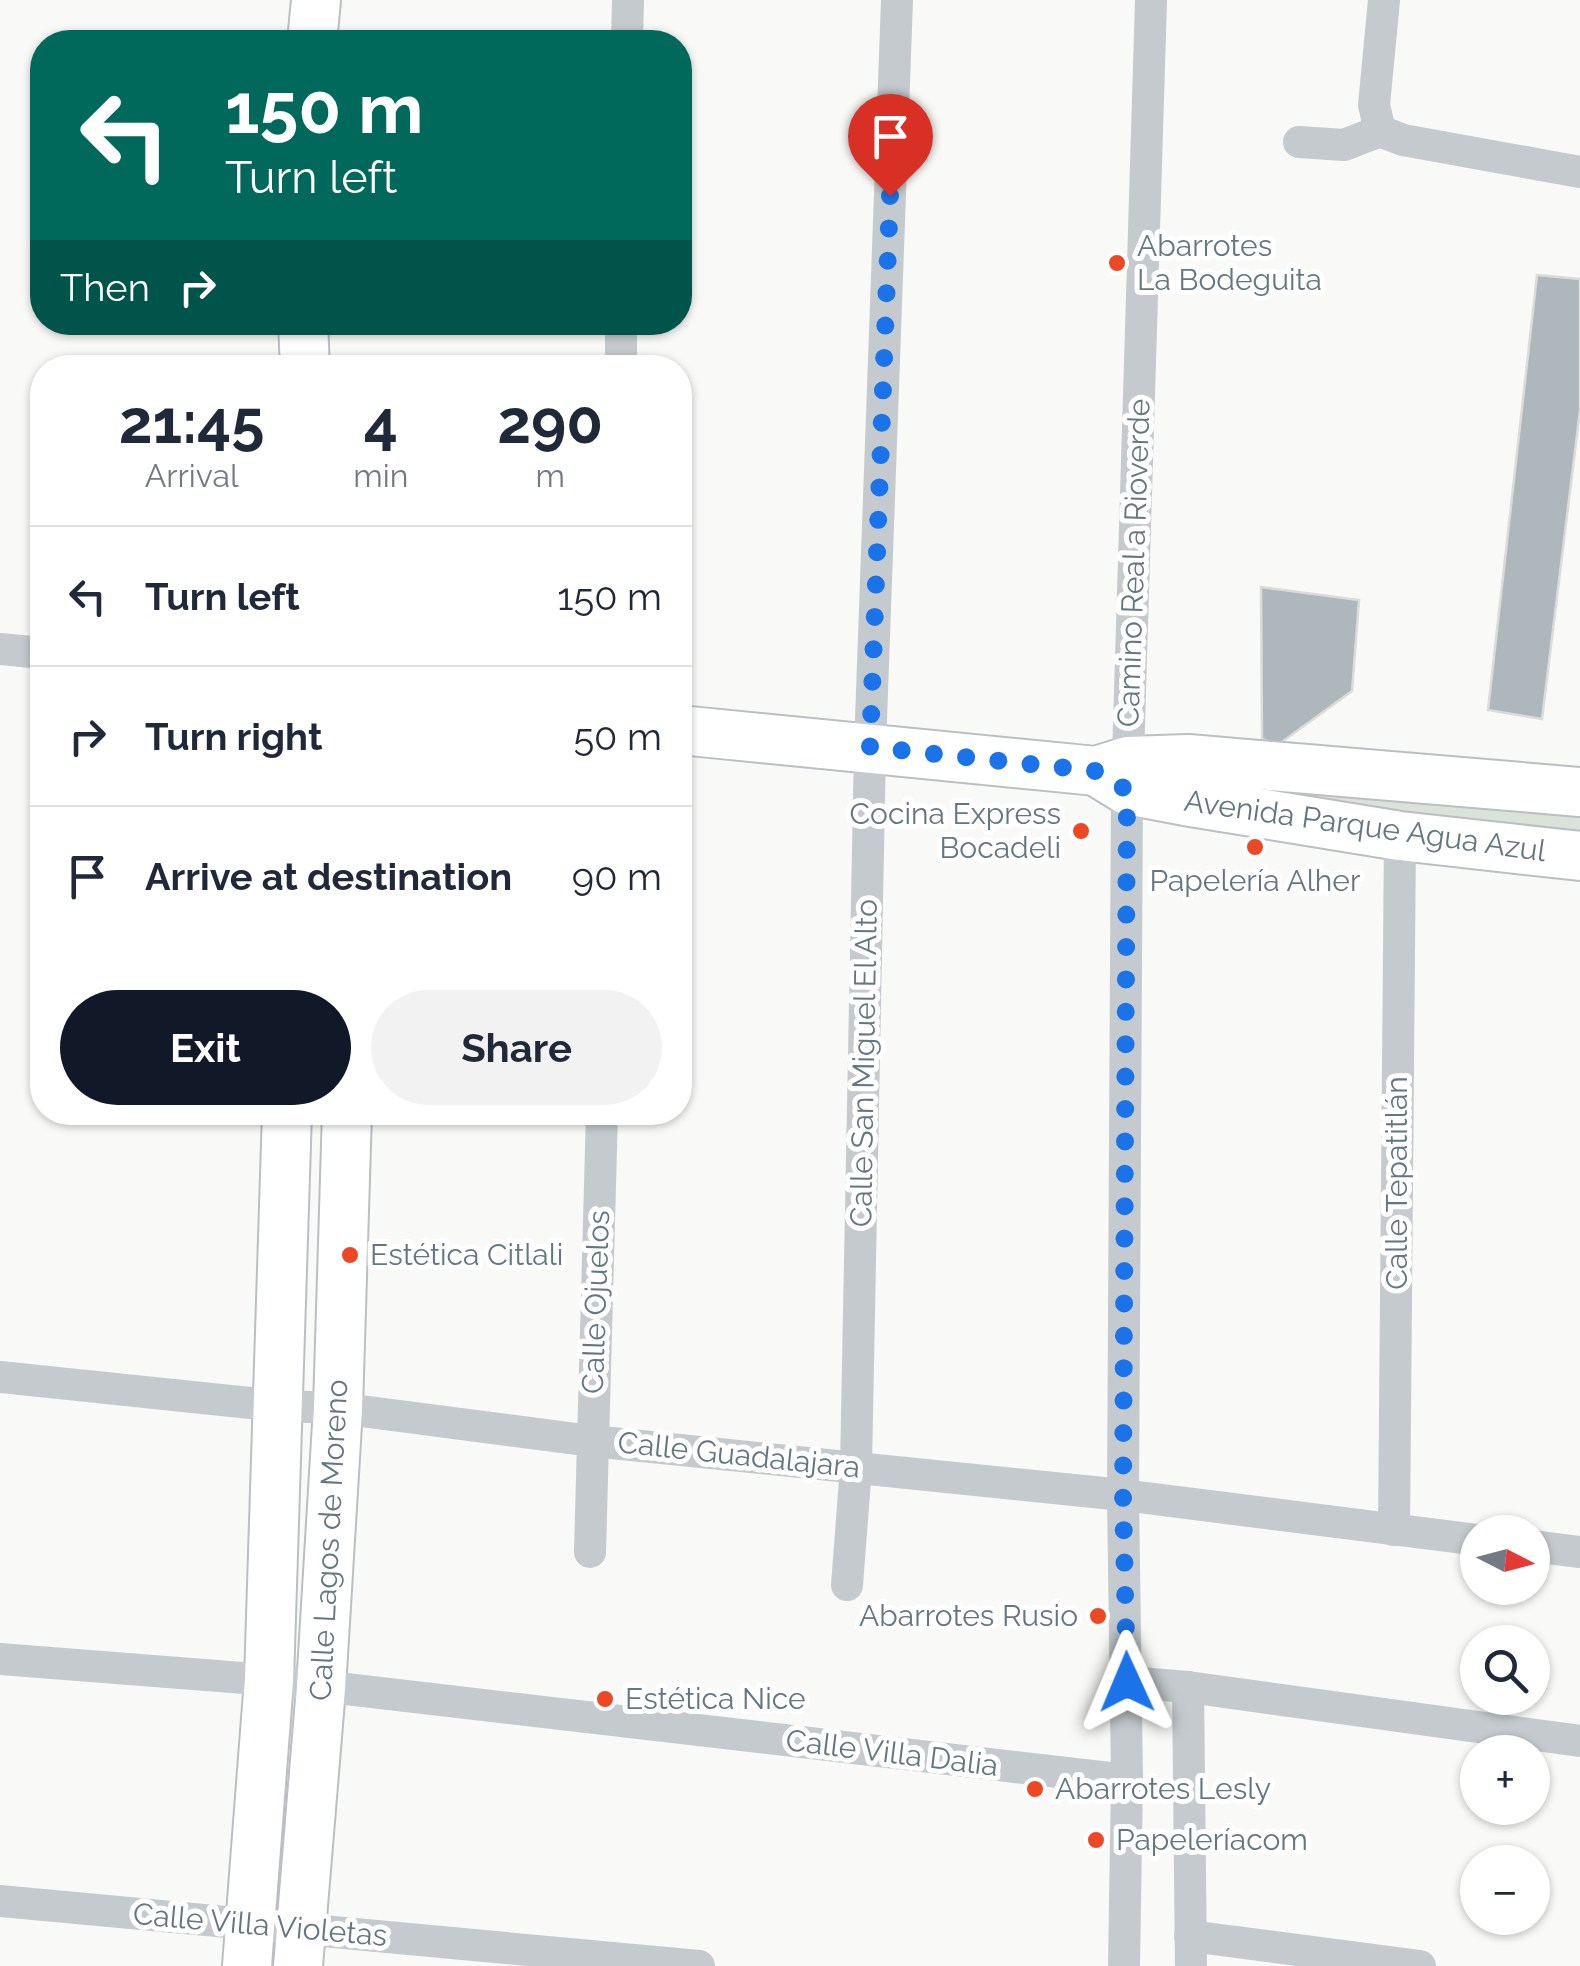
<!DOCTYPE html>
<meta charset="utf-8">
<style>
:root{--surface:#fff;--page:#f2f2f3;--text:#1f2937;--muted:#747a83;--line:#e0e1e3;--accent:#111827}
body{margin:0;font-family:Raleway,sans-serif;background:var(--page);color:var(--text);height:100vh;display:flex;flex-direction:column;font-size:38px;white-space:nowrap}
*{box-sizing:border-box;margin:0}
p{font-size:32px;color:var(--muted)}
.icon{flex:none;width:55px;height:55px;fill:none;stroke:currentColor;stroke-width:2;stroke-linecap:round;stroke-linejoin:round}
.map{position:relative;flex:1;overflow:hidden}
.side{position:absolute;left:30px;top:355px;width:662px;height:770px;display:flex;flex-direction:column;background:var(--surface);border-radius:40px;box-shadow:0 2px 8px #0004}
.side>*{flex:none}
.hud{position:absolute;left:30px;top:30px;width:662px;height:305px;border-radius:40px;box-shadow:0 2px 8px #0004;background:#00695c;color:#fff;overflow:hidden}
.needle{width:65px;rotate:96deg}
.controls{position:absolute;left:1460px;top:1515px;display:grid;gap:20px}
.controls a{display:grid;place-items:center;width:90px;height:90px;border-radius:50%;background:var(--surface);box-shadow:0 2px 8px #0004;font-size:50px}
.pin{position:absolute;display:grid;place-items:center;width:85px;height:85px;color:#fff;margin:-102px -42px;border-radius:50% 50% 50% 0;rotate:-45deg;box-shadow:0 0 10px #0007}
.pin .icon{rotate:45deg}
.me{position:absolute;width:110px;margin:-55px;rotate:359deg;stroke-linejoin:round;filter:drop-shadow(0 0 8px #0008)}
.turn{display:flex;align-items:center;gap:35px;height:210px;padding:0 30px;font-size:45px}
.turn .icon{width:130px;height:130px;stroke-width:2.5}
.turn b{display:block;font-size:70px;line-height:85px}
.then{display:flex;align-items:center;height:95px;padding:0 30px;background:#0003;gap:20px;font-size:38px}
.eta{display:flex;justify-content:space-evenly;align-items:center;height:170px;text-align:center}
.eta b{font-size:60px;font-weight:700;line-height:70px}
.action{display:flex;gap:20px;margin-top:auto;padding:20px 30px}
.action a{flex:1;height:115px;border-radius:60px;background:var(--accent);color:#fff;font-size:40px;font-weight:700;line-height:115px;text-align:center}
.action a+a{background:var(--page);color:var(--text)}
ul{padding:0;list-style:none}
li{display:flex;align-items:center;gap:30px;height:140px;padding:0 30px;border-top:2px solid var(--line)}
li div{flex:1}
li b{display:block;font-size:38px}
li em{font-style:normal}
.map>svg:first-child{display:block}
.green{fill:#dbe2d8}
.building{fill:#adb7bc;stroke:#dbdbd9;stroke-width:2.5}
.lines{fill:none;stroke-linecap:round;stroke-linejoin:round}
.secondary-casing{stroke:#b9bfc3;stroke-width:52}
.street{stroke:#c4cacd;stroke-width:32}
.secondary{stroke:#fff;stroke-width:48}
.route{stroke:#1a73e8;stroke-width:18;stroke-dasharray:0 32.4}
.poi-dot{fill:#ed4724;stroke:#fff;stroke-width:4}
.labels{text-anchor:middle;stroke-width:10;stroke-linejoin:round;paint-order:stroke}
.poi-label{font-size:30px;fill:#637783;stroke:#fff;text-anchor:start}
.street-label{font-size:30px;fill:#637783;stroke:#fff}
</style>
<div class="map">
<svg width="1580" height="1966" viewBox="0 0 1580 1966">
<rect width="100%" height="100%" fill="#f9f9f7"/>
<path class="green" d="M1213 773 1580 815V844L1212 797Z"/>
<g class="building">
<path d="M1537 275 1580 279V410L1542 719 1488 710Z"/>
<path d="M1261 587 1359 600 1352 691 1279 744 1262 739Z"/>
</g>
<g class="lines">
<g class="secondary-casing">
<g id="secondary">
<path d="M312 42 316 0"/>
<path d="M303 322 305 368"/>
<path d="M680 730 1096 771 1128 761 1188 759 1580 792"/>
<path d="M1096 771 1127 790 1185 801 1400 836 1580 856"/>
<path d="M247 1966 269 1680 287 1112"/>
<path d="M298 1966 321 1688 338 1408 347 1112"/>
</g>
</g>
<g class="street">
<path d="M627 42 628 0"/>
<path d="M1380 131 1403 140 1580 172"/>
<path d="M1380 131 1374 105 1384 0"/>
<path d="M1299 142 1344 145 1380 131"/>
<path d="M621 368V322"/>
<path d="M0 649 42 653"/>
<path d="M0 1377 279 1406 338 1408 592 1441 1123 1495 1478 1540"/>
<path d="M1394 1530 1400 836"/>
<path d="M1532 1546 1580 1552"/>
<path d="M590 1552 602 1112"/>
<path d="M847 1585 856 1467 870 747 897 0"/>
<path d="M0 1659 269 1680 1127 1780"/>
<path d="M1127 1682 1188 1687 1580 1741"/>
<path d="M1188 1687 1191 1966"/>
<path d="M0 1901 699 1966"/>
<path d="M1190 1936 1420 1966"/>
<path d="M1124 1966 1127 1780 1123 1495 1127 790 1151 0"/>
</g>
<use href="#secondary" class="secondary"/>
</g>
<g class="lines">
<path class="route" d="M890 196 870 747 1096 771 1127 790 1123 1495 1127 1682"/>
</g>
<g class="poi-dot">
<circle cx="1117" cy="263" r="10"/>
<circle cx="1081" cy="831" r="10"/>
<circle cx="1255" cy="847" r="10"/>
<circle cx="350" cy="1255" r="10"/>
<circle cx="1098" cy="1616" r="10"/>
<circle cx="605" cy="1699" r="10"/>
<circle cx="1035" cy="1789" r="10"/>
<circle cx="1096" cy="1840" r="10"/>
</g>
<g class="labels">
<g class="poi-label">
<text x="1137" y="256">Abarrotes<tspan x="1137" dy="34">La Bodeguita</tspan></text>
<text x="1061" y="824" text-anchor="end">Cocina Express<tspan x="1061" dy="34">Bocadeli</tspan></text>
<text x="1255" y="891" text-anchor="middle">Papelería Alher</text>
<text x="370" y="1265">Estética Citlali</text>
<text x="1078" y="1626" text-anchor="end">Abarrotes Rusio</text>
<text x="625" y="1709">Estética Nice</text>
<text x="1055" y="1799">Abarrotes Lesly</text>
<text x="1116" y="1850">Papeleríacom</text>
</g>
<g class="street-label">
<text transform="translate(1134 563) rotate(-88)" y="10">Camino Real a Rioverde</text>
<text transform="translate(1365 826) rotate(8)" y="10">Avenida Parque Agua Azul</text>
<text transform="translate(864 1063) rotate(-89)" y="10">Calle San Miguel El Alto</text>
<text transform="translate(1397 1183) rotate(-90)" y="10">Calle Tepatitlán</text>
<text transform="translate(596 1302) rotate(-88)" y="10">Calle Ojuelos</text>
<text transform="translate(739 1455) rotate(6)" y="10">Calle Guadalajara</text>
<text transform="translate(329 1540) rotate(-87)" y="10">Calle Lagos de Moreno</text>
<text transform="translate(892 1753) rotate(7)" y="10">Calle Villa Dalia</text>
<text transform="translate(260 1925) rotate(5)" y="10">Calle Villa Violetas</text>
</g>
</g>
</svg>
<div class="controls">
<a><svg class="needle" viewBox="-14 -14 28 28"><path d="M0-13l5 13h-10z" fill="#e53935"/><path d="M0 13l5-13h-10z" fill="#747a83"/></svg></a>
<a><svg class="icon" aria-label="search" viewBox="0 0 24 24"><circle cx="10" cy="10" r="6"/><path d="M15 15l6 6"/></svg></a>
<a>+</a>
<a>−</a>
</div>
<div class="pin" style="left:890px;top:196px;background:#d93025"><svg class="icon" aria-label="arrive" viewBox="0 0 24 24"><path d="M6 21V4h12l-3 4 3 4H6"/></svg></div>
<svg class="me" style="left:1127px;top:1682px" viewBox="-20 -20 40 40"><path d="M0-17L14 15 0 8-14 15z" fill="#1a73e8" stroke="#fff" stroke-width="4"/></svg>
<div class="hud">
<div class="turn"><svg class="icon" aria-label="left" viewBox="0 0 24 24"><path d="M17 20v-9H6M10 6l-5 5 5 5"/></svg><div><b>150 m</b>Turn left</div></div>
<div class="then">Then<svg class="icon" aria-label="right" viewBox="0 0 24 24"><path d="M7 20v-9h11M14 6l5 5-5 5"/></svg></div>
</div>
<section class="side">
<div class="eta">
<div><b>21:45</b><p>Arrival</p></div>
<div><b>4</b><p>min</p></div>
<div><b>290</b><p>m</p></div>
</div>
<ul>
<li><svg class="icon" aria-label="left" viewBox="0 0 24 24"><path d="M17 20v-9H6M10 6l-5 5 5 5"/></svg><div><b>Turn left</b></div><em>150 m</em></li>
<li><svg class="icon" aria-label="right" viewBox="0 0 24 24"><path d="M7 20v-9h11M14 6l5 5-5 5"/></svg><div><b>Turn right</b></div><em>50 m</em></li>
<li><svg class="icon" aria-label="arrive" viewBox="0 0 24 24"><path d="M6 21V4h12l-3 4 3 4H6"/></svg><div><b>Arrive at destination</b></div><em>90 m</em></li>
</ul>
<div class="action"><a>Exit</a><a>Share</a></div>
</section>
</div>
